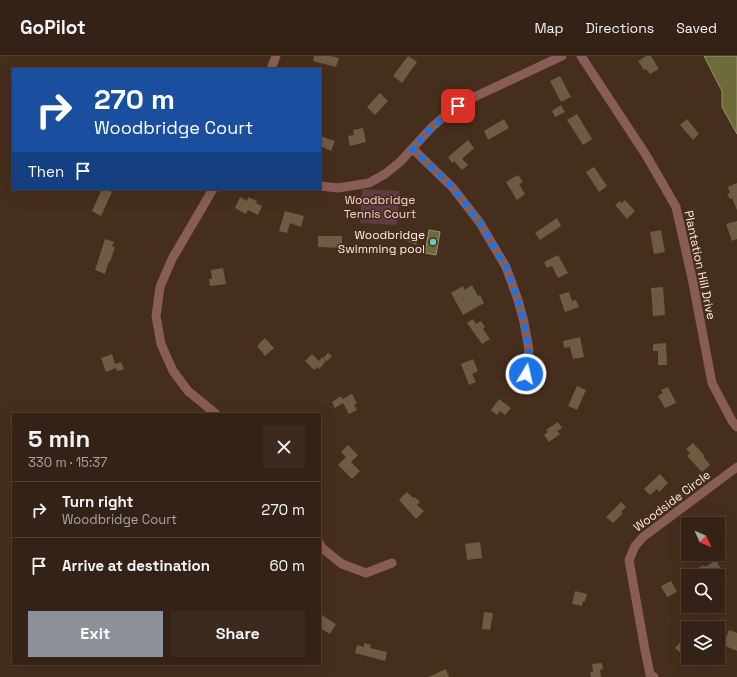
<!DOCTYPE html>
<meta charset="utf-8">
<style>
:root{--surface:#342216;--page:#3c2a1f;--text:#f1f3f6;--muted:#a9a4a1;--line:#4e3f35;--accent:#8c9099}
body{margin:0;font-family:"Space Grotesk",sans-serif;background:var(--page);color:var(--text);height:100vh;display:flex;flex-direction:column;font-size:15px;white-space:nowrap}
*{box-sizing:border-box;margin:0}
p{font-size:13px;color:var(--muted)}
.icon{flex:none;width:22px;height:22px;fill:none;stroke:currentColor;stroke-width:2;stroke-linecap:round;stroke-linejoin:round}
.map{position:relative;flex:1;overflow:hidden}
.panel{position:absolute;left:12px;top:357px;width:309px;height:252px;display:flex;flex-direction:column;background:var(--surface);border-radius:0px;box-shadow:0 4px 16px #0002,0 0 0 1px var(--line)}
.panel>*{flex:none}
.top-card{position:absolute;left:12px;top:12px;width:309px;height:122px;border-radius:0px;box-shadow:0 4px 16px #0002,0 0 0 1px var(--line);background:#1a4fa0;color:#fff;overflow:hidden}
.needle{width:26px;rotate:135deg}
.buttons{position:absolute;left:681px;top:461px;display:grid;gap:8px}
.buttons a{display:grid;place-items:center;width:44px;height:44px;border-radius:0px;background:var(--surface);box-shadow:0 4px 16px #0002,0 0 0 1px var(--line);font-size:20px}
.pin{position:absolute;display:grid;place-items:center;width:34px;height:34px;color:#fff;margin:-17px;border-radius:8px;box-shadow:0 2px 6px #0006}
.me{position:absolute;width:44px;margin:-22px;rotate:9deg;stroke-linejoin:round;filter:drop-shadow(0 0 3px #0008)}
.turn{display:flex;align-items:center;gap:14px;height:84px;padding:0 16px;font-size:18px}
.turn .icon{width:52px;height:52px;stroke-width:2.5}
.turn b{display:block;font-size:28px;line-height:34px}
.then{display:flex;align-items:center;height:38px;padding:0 16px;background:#0003;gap:8px;font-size:15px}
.round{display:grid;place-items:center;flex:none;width:42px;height:42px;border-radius:0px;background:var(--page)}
.summary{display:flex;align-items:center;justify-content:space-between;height:68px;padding:0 16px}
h1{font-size:24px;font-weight:700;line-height:30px}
.action{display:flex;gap:8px;margin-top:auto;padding:8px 16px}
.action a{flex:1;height:46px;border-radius:0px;background:var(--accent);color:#fff;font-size:16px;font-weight:700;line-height:46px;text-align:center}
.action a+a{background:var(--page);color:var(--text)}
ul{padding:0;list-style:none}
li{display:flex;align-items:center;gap:12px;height:56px;padding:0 16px;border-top:1px solid var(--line)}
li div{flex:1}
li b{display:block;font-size:15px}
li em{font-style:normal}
header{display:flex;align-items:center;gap:24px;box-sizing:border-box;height:56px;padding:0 20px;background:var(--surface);border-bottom:1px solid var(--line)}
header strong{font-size:19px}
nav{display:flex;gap:22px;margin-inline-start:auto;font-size:14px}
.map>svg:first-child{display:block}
.green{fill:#5f3c43}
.water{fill:#6e6b3a;stroke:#99926c}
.building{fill:#6c5d42}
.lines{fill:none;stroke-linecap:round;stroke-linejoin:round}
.minor{stroke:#885d55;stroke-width:9}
.route{stroke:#1a73e8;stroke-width:7;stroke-dasharray:0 12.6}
.poi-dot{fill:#5bcebc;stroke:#462e1d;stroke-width:1.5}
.labels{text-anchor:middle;stroke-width:3.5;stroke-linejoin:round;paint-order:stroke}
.park-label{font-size:12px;fill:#fdcad3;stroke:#462e1d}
.poi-label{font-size:12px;fill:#fcece2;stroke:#462e1d;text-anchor:end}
.street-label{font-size:12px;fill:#fcece2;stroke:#462e1d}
</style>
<header>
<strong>GoPilot</strong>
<nav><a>Map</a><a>Directions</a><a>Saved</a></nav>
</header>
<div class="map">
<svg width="737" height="621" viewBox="0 0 737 621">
<rect width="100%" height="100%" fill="#462e1d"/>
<path class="green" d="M362 133 399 135 397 169 360 167Z"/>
<g class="water">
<path d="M704 0H737V78L722 51V35Z"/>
<path d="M429 174 440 176 436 199 425 197Z"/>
</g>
<g class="building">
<path d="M314 0H331L339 2 336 11 313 5Z"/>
<path d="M408 0 417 6 402 27 393 20Z"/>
<path d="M646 0H651L659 13 650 18 646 13 644 14 638 5Z"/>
<path d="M560 20 571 41 561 46 550 25Z"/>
<path d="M380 37 388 45 375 59 367 51Z"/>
<path d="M561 49 565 56 555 61 552 55Z"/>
<path d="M577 58 592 83 583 89 567 64Z"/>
<path d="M504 63 509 72 488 84 484 75Z"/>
<path d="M687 63 699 78 693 84 680 69Z"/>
<path d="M363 72 366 86 350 90 348 80 354 79 353 74Z"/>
<path d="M320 80 335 85 331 95 320 90Z"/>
<path d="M468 84 474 92 462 103 468 109 462 114 454 105 452 107 448 101Z"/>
<path d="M594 111 607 130 599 136 586 116Z"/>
<path d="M518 119 523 126 519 128 525 138 517 144 506 126Z"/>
<path d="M737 127V154L732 142 730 143 727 138 730 137 728 131Z"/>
<path d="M102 133H105L112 136 101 160 92 155Z"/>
<path d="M240 141 247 145 248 141 257 145 256 147 262 150 258 159 248 154 246 158 235 152Z"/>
<path d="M625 144 635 155 627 163 615 149 620 145 621 147Z"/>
<path d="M285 155 304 160 301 171 290 167 287 177 279 175Z"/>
<path d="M557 162 561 170 540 184 535 177Z"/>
<path d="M737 165V183L732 185 726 168Z"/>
<path d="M661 174 665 196 654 198 650 176Z"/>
<path d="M409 176 420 180 416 189 405 184Z"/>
<path d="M318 180H342V192L318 191Z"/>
<path d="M105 183 114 186 112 190 115 191 110 206 109 205 105 218 95 214Z"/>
<path d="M558 199 568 217 558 222 552 210 547 212 544 206Z"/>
<path d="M223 212 226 228 210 230 209 223H212L211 214Z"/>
<path d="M472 229 478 240 480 239 484 247 463 259 451 237 463 230 465 234Z"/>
<path d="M663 231 665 259 653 260 651 232Z"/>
<path d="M569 236 572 245 576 244 579 251 565 256 559 239Z"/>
<path d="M473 263 476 268 481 265 485 271 483 273 490 283 482 288 467 267Z"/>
<path d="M580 281 584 301 573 303 570 291 564 292 563 285Z"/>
<path d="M265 282 274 292 265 300 257 290Z"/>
<path d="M666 287 667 309H658V295H653V288Z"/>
<path d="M328 297 332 300 327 305 323 302Z"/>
<path d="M112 298 115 308 121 306 124 313 117 315 116 312 106 316 101 302Z"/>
<path d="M312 298 319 305 322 301 326 305 319 313 317 311 314 314 305 305Z"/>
<path d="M473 303 478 315 472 318 476 326 469 329 461 308Z"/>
<path d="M577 330 586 334 577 354 568 350Z"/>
<path d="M668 331 676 347 665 352 658 340 663 337 661 334Z"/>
<path d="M352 338 357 347 354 349 357 354 349 358 343 347 335 352 332 346 341 340 343 343Z"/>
<path d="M499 343 511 352 505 359 500 355 497 359 491 354Z"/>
<path d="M558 366 562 372 557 375 560 378 549 386 544 379 548 376 546 374Z"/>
<path d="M693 387 704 399 703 400 710 409 702 416 687 400 690 397 686 393Z"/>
<path d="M348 389 358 399 351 406 360 415 352 423 338 409 346 401 341 396Z"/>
<path d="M660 418 668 427 659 436 657 433 650 439 644 433Z"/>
<path d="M407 436 413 442 415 441 420 446 417 449 424 455 416 463 399 444Z"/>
<path d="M621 446 626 451 621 456 623 457 613 467 606 461Z"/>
<path d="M480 486 482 502 467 504 465 488Z"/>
<path d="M716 504 722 515 714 520H700L696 513 704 509 705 511Z"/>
<path d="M671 525 677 536 667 541 661 530Z"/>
<path d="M575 535 587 538 585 546 583 545 582 550 572 548Z"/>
<path d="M484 556 493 557 490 574 482 573Z"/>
<path d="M320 558 336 568 330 578 320 572Z"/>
<path d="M729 574 737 577V595L723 589Z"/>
<path d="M683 583 688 588V602H691L693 604 689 609 681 602 683 599 675 592Z"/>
<path d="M364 587 371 589 370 592 387 596 385 605 355 597 357 589 364 591Z"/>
<path d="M602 607 603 613 600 614 601 621H591L590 616H593L592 608Z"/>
<path d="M446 613 449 621H428Z"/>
</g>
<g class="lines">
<g class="minor">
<path d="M581 0 646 99 676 151 692 222 712 327 732 365 737 371"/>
<path d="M271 13 276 0"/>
<path d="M413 93 453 132 480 167 506 211 518 244 524 266 529 294 526 318"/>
<path d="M320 130 338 132 369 127 385 118 400 106 431 72 449 56 468 44 562 0"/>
<path d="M213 133 172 203 160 231 156 260 161 288 173 315 188 335 216 358"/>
<path d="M320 488 322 492 342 508 366 517 392 507"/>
<path d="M654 621 650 618 645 594 629 504 635 490 643 481 737 411"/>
</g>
</g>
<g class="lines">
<path class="route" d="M458 50C440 62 427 76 413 93L453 132 480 167 506 211 518 244 524 266 529 294 526 318"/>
</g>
<circle class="poi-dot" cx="433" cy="186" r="4"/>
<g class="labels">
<g class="park-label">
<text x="380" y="148">Woodbridge<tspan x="380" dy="14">Tennis Court</tspan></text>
</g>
<g class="poi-label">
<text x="425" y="183">Woodbridge<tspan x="425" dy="14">Swimming pool</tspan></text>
</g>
<g class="street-label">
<text transform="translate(700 209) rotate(78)" y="4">Plantation Hill Drive</text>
<text transform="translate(672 445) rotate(-37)" y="4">Woodside Circle</text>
</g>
</g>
</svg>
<div class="buttons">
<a><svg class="needle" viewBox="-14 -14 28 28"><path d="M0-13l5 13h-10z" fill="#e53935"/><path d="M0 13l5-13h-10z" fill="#a9a4a1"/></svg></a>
<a><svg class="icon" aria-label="search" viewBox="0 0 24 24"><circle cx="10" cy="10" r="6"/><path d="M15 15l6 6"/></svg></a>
<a><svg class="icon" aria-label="layers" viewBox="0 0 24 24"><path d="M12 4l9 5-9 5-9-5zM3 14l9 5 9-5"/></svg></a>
</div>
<div class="pin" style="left:458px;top:50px;background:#d93025"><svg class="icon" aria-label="arrive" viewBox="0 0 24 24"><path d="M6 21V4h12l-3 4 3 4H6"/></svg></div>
<svg class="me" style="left:526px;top:318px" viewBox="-20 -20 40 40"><circle r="17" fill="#1a73e8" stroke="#fff" stroke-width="3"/><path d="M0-11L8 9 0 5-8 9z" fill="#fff"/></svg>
<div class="top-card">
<div class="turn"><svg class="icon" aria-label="right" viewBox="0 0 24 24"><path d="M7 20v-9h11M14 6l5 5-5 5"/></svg><div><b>270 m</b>Woodbridge Court</div></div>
<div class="then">Then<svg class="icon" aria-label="arrive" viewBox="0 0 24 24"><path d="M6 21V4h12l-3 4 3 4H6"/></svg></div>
</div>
<section class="panel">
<div class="summary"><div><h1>5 min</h1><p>330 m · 15:37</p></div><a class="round"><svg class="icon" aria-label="close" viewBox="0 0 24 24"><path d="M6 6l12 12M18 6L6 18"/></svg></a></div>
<ul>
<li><svg class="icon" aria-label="right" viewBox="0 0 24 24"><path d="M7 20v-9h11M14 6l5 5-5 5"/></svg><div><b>Turn right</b><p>Woodbridge Court</p></div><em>270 m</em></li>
<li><svg class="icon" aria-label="arrive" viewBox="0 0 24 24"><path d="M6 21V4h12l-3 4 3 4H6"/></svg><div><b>Arrive at destination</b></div><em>60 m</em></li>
</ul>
<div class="action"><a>Exit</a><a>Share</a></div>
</section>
</div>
